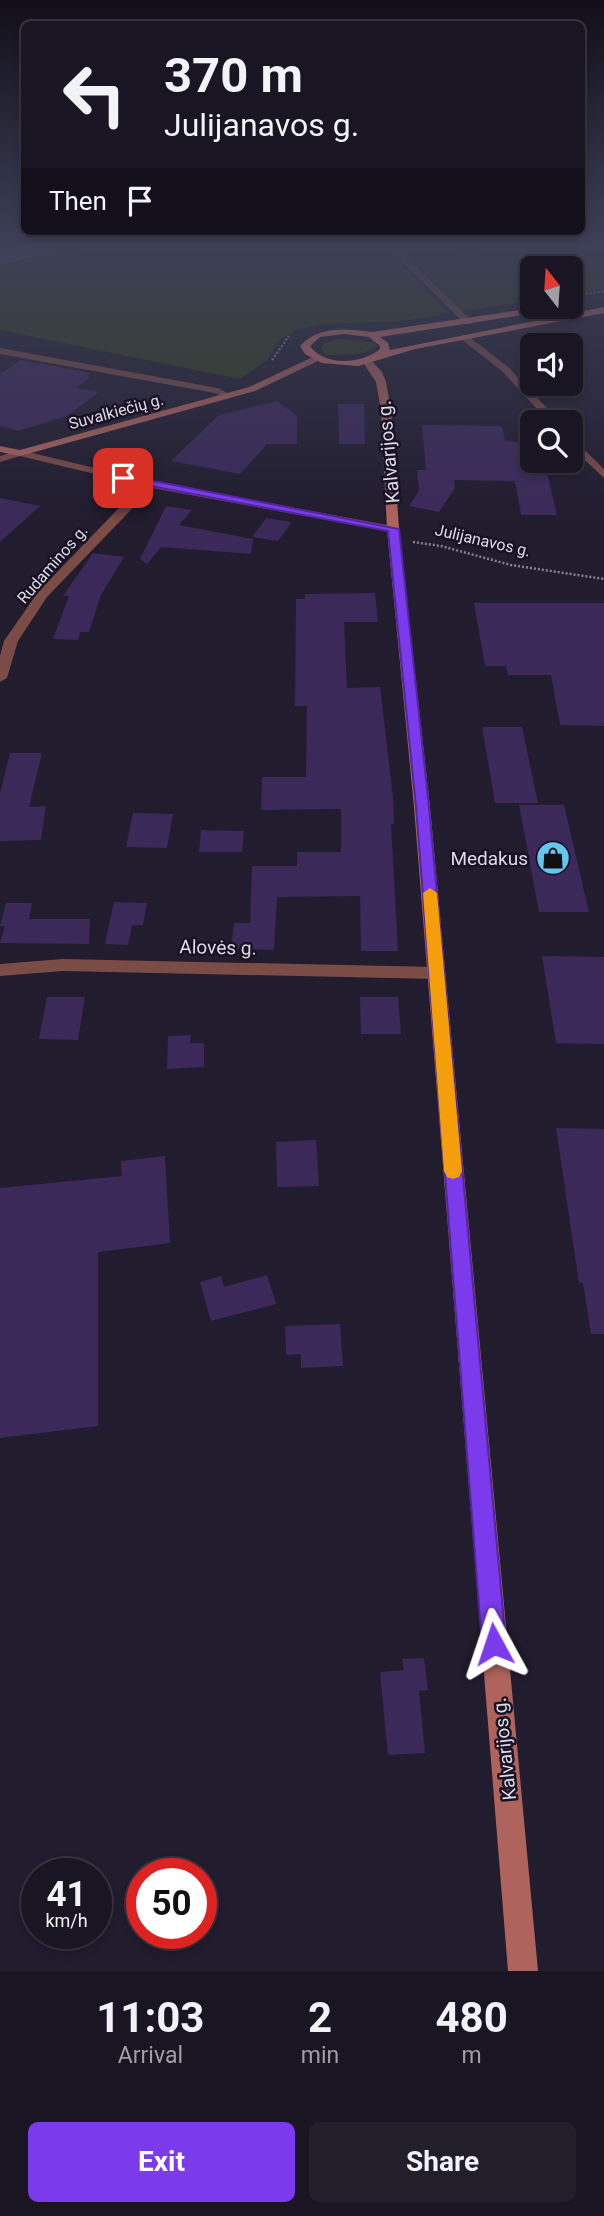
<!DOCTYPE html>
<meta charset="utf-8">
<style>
:root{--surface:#191522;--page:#221e2a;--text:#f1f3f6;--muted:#9f9fa5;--line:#373440;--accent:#7c3aed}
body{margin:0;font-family:Roboto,sans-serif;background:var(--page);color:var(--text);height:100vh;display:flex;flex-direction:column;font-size:26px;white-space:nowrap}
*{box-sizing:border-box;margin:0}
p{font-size:23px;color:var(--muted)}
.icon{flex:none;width:38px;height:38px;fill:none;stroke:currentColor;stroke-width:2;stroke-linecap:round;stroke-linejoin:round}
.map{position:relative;height:1971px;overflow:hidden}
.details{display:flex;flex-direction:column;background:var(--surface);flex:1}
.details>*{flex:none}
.top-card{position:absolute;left:21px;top:21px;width:564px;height:214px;border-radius:10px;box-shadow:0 4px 10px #0003,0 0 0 2px var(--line);background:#191522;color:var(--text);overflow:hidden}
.needle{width:46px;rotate:343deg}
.tools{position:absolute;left:520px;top:256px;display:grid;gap:14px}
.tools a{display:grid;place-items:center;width:63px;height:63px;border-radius:10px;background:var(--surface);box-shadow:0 4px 10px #0003,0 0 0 2px var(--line);font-size:35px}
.speed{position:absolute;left:21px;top:1858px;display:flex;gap:14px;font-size:35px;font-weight:700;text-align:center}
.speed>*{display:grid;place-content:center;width:91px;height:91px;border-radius:50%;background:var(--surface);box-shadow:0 4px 10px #0003,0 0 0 2px var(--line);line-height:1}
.speed small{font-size:18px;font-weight:400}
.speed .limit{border:10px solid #d22;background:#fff;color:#111}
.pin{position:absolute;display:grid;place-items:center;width:60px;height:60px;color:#fff;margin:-30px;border-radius:14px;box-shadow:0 4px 10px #0006}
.me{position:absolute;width:77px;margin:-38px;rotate:355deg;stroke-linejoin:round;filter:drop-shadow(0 0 5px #0008)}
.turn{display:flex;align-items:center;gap:24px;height:147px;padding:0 28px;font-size:32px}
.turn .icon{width:91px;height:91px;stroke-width:2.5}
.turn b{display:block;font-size:49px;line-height:60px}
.then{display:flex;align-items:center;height:66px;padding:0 28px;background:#0003;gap:14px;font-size:26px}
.eta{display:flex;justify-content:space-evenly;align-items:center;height:119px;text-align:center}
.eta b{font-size:42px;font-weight:700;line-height:49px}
.action{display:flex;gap:14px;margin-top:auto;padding:14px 28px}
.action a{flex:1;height:80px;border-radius:10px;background:var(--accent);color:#fff;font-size:28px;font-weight:700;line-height:80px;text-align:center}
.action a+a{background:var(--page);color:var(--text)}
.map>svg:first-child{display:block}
.green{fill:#333c18}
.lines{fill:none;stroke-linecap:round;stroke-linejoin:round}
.taxiway{fill:#666272;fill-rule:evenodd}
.building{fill:#3b295a}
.path{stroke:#868391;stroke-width:2.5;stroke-dasharray:2 2;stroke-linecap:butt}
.minor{fill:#7b4b46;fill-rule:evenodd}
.tertiary{fill:#7b4b46;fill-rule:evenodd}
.secondary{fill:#ae635c;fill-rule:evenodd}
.primary{fill:#d6756c;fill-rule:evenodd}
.route{fill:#7c3aed;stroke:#51269a;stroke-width:2}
.slow{fill:#f59e0b}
.labels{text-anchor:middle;stroke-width:5;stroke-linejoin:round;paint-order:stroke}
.far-street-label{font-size:16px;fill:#dedbe7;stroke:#181224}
.street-label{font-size:19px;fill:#dedbe7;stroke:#181224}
.poi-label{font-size:19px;fill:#dedbe7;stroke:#181224;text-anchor:end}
</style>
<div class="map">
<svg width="604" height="1971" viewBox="0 0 604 1971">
<rect width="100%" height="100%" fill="#211c2e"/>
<g class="green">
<path d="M104 244H381L449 313 404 321 325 324 298 329 279 340 267 360 240 379 0 330V266Z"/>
<path d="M395 244H451L456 253 478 252 474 244H604V288L571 294 570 268H532V300L462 311Z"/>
<path d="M340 339 375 343 377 347 359 354 327 355 321 349 324 343Z"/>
</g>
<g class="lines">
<path class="taxiway" d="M65 244 61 251 0 265V245Z"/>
</g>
<g class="building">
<path d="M21 360 91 373 87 376 91 377 76 388 99 392 67 416 18 431 0 426V374Z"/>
<path d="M277 401 297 416V444H267L240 474 171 461 219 415Z"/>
<path d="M338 404H364L365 444H339Z"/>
<path d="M422 425 502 426 505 441 520 442 525 467 546 468 557 515H521L515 481 454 480 455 488 439 512 409 506 419 491 417 470H426Z"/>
<path d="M0 498 40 506 0 542Z"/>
<path d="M166 506 192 510 179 525 253 539 251 554 161 547 147 564 140 559Z"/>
<path d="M266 518 292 522 278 541 252 537Z"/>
<path d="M93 553 124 557 101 595 89 632H80L78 640 53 639 69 596H63Z"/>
<path d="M375 593 378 622H344L347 688 380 687 393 797 394 824H391L398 951H361L360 896 277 897 274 950 231 949 234 923H250L252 866H297V852H341V809L261 810 262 777H306L307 706H295L296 599H305V594Z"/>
<path d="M474 603H604V726L560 725 551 675H508L506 666H485Z"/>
<path d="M482 727H522L538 803H495Z"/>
<path d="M10 753H42L29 807 46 806 41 840 0 841V793Z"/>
<path d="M519 805H564L589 912H539Z"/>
<path d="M133 813 173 814 167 848 126 847Z"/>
<path d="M201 830 244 831 242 852H199Z"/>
<path d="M114 902 147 903 143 925H132L128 945 105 944Z"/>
<path d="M6 903H32L29 919H90L89 944 0 943 5 926H0Z"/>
<path d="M542 956 604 957V1044L556 1043Z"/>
<path d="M47 997H85L78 1040 39 1039Z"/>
<path d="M360 997H398L401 1034H361Z"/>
<path d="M191 1035 190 1043H204V1067L167 1069 168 1036Z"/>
<path d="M556 1128 604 1129V1334H591L583 1283H579Z"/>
<path d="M316 1140 319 1186 277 1187 276 1142Z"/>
<path d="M165 1156 170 1243 98 1252V1426L0 1438V1188L122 1176 121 1161Z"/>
<path d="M267 1275 276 1304 211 1321 200 1282 221 1276 224 1287Z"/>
<path d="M340 1324 343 1366 301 1368V1354L286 1355 285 1326Z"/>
<path d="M424 1658 428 1690 419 1691 425 1753 388 1755 380 1672 404 1670 402 1659Z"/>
</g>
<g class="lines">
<g class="path">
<path d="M570 296 604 291"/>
<path d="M272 360 289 336"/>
<path d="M413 542 441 546 511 565 604 579"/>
</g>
<g class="minor">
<path d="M384 244H393L471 320V324H465Z"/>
<path d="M0 348 218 388 233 396 228 399 215 393 0 354Z"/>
<path d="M20 450 149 481 393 526 399 529 393 532 152 488 47 597 18 641 7 678 0 682V656L4 641 38 592 141 485 20 456 0 462V456Z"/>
<path d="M63 959 436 967 442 968 445 973 442 978 436 979 63 971 0 976V964Z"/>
</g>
<g class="tertiary">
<path d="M461 335H467L508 367 560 422H549L502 371 461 339Z"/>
<path d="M570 436 604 469V478L570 446Z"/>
</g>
<g class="secondary">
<path d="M317 355 320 356V360L255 391 20 456 0 452V446L20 450 249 387Z"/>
<path d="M364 359H370L382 372 386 382 391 410 399 529 430 807 538 1971H508L414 807 387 529 381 410 376 382 362 361Z"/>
</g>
<path class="primary" d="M540 307 543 308V312L380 337 388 343 390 350 604 307V313L415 349 358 366 322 363 305 354 300 346C320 325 345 329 372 332ZM344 334 369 337 380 346V349C362 364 325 367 310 346L320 337Z"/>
</g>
<linearGradient id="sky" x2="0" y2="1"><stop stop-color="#120f19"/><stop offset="0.47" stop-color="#3d4057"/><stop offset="1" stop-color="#3d4057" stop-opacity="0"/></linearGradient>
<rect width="604" height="520" fill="url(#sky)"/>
<path class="route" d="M123 475 399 529 429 807 506 1644 502 1652 494 1656 486 1652 482 1644 416 807 388 531 119 480 118 478Z"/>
<path class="slow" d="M430 888 437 893 462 1171 459 1177 453 1179 447 1177 444 1171 423 893Z"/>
<defs>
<g id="shop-disc" transform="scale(1.75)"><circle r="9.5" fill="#64c5ee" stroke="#181224"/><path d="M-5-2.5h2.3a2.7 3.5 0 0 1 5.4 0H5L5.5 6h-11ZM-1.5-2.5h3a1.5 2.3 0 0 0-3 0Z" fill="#111"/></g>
</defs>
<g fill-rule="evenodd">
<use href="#shop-disc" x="553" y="858"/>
</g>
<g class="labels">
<g class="far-street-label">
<text transform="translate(116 411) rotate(-15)" y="6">Suvalkiečių g.</text>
<text transform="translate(483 540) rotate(13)" y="6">Julijanavos g.</text>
<text transform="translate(52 564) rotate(-49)" y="6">Rudaminos g.</text>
</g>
<g class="street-label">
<text transform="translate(388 452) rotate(-95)" y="7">Kalvarijos g.</text>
<text transform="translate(218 947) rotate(1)" y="7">Alovės g.</text>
<text transform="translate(504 1749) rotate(-96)" y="7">Kalvarijos g.</text>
</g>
<g class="poi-label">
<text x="528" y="865">Medakus</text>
</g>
</g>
</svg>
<div class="tools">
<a><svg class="needle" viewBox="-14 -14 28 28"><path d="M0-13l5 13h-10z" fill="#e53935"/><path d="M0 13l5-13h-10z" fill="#9f9fa5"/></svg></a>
<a><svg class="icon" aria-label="sound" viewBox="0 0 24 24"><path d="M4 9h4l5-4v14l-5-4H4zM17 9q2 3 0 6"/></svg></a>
<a><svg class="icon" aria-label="search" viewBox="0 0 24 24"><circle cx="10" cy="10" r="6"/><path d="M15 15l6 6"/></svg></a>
</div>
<div class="speed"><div>41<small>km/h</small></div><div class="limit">50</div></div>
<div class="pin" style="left:123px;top:478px;background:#d93025"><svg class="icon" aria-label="arrive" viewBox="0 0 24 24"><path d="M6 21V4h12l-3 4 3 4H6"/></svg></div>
<svg class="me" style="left:494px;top:1644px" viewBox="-20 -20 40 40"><path d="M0-17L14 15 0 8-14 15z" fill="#7c3aed" stroke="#fff" stroke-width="4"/></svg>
<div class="top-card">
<div class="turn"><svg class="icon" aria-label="left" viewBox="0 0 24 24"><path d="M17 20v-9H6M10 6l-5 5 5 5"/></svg><div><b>370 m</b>Julijanavos g.</div></div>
<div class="then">Then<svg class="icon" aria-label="arrive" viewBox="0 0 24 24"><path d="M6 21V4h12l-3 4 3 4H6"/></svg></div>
</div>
</div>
<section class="details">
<div class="eta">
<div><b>11:03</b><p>Arrival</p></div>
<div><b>2</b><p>min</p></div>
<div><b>480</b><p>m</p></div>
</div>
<div class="action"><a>Exit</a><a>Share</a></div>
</section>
